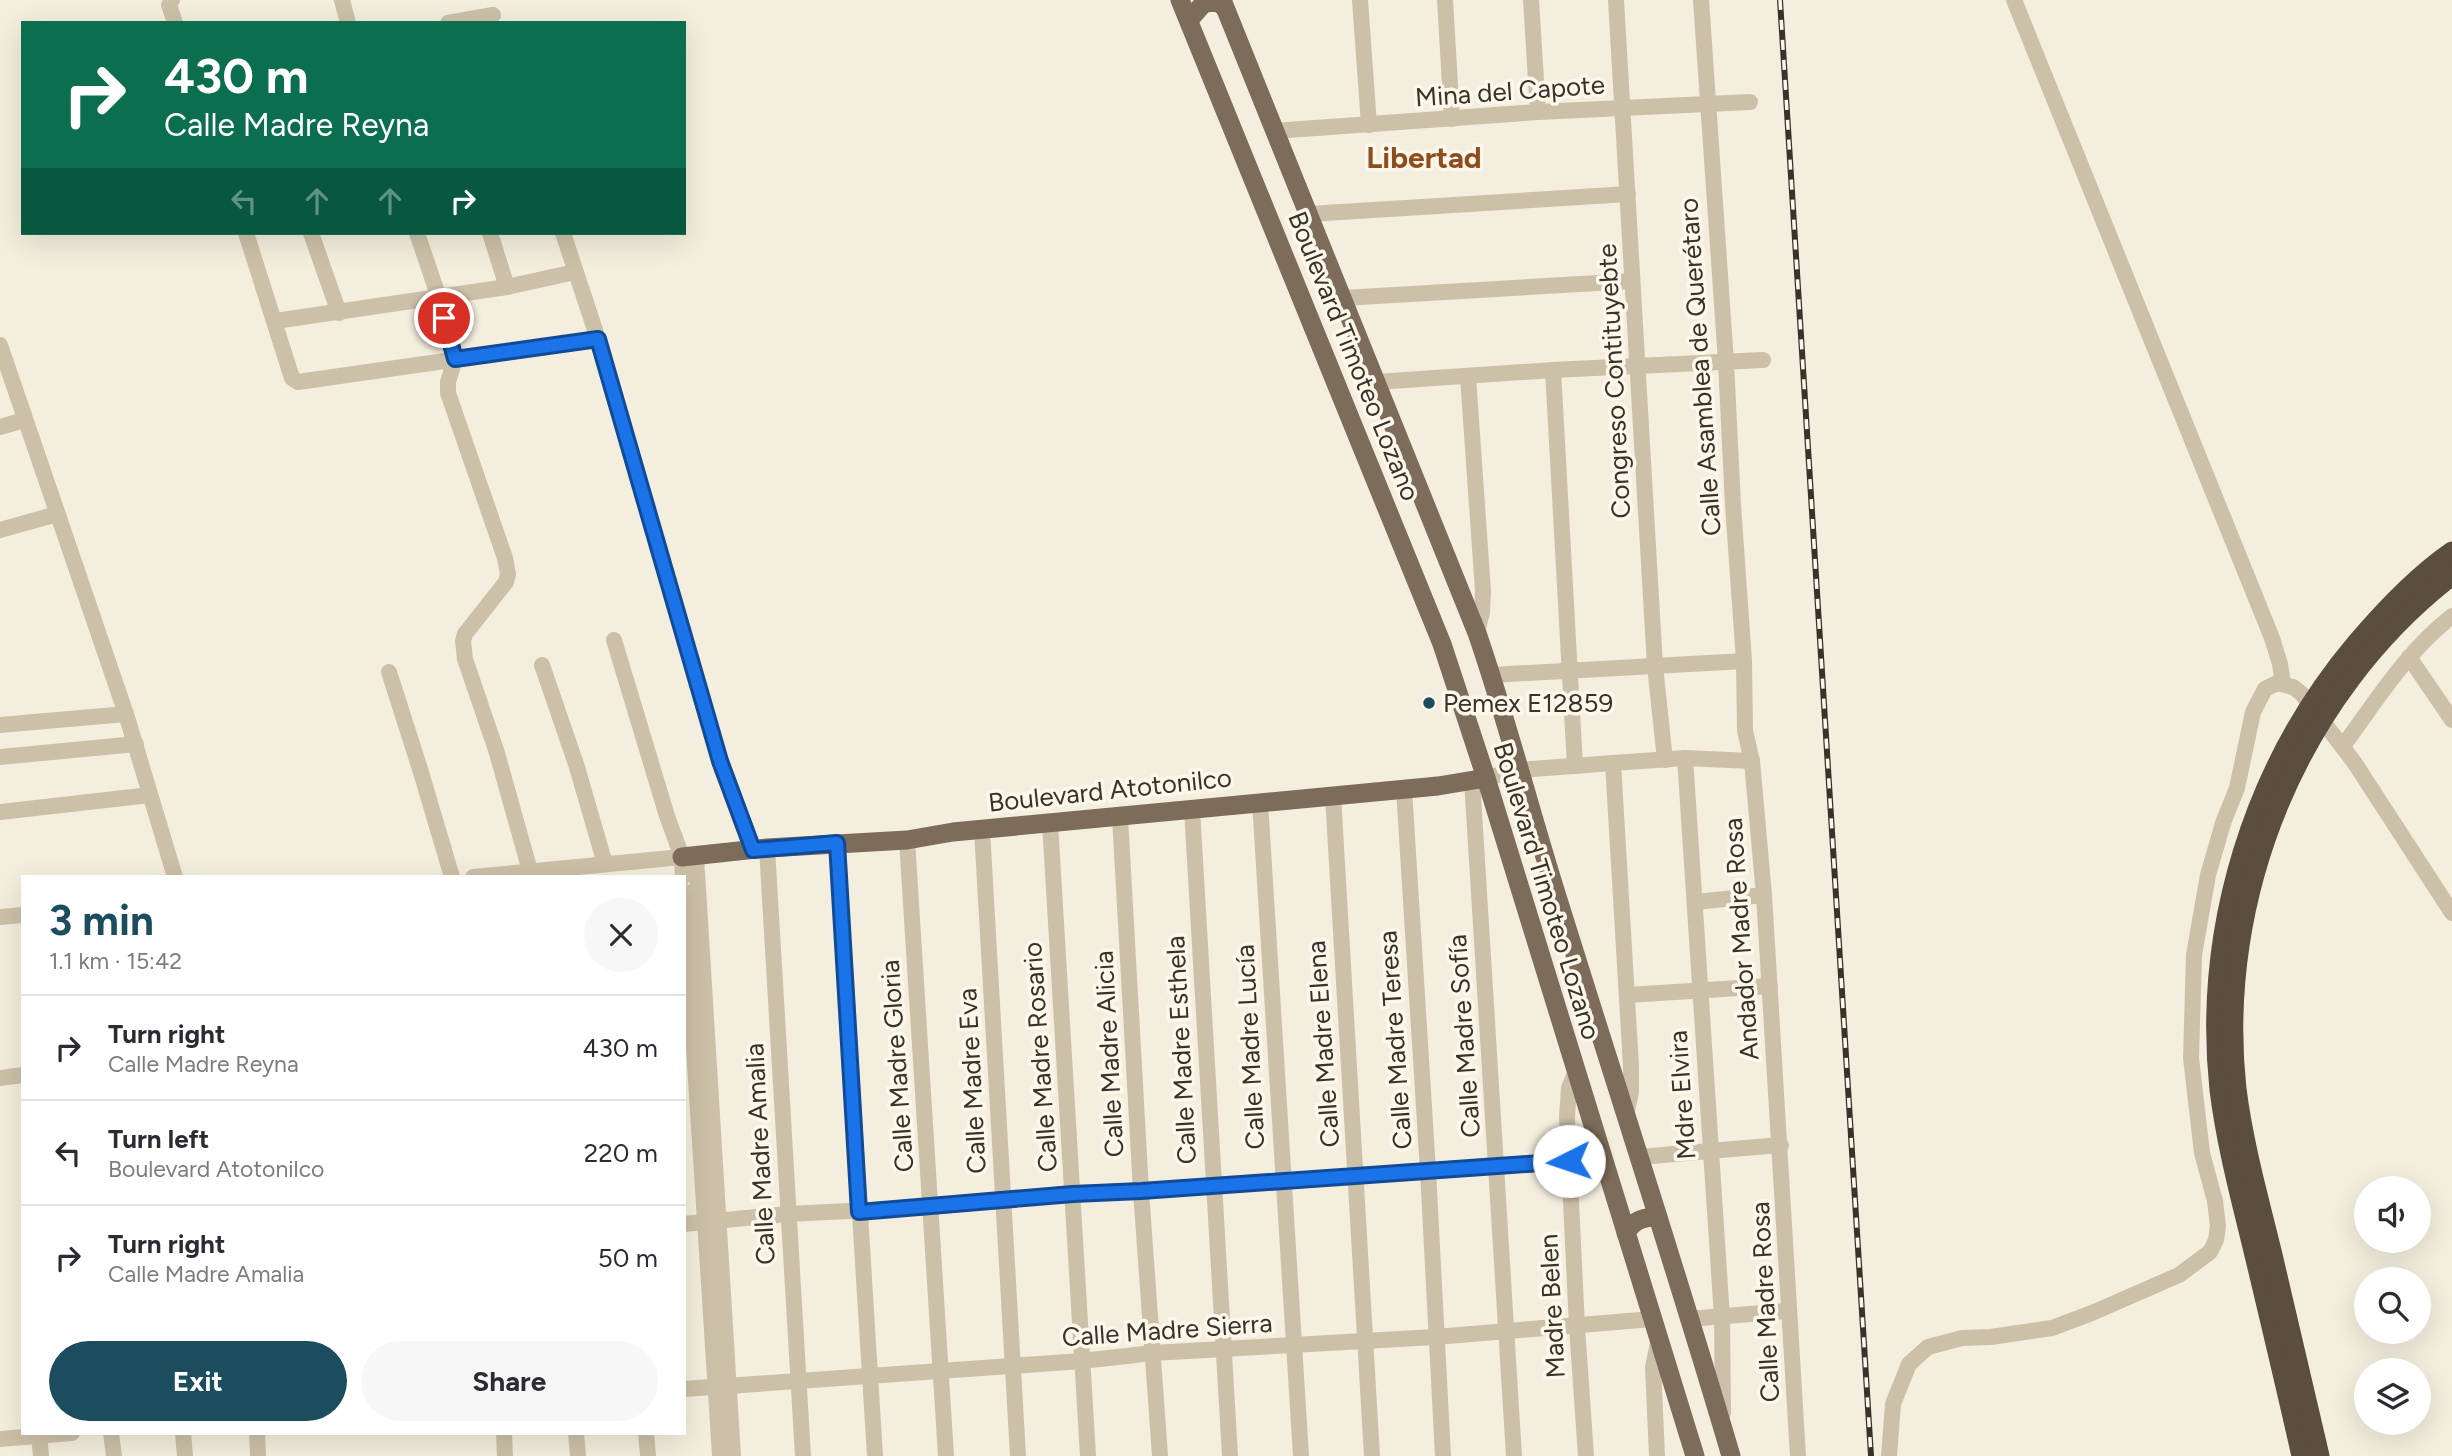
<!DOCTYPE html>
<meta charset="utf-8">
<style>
:root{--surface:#fff;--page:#f7f7f7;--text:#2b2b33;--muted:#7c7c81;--line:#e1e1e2;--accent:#1b4d5e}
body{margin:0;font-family:Figtree,sans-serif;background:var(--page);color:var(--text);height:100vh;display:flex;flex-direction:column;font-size:26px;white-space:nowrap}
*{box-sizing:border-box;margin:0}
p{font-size:23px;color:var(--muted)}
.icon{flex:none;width:38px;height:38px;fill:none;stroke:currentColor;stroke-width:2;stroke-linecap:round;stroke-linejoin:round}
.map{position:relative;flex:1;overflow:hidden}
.sheet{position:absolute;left:21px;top:875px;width:665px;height:560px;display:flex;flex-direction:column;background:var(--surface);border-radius:0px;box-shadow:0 7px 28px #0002}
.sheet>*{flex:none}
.guide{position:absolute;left:21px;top:21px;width:665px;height:214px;border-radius:0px;box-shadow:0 7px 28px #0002;background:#0b6e4f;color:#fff;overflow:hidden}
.fabs{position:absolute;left:2354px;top:1176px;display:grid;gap:14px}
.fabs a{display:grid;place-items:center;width:77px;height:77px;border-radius:50%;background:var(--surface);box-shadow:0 7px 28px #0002;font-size:35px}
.pin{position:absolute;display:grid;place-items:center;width:60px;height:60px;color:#fff;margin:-30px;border:4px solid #fff;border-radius:50%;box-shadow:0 2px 7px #0007}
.me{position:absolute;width:77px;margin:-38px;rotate:266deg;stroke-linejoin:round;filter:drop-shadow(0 0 5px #0008)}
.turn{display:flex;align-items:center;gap:24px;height:147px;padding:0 28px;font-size:32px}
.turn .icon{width:91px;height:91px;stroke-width:2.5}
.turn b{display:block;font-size:49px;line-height:60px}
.lanes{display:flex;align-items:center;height:66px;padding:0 28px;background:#0003;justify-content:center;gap:35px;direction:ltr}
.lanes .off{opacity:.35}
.round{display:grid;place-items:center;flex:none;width:74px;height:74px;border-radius:37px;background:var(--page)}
.summary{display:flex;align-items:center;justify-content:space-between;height:119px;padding:0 28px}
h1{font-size:42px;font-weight:700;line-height:52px;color:var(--accent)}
.cta{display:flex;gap:14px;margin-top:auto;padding:14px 28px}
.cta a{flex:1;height:80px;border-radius:42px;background:var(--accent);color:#fff;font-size:28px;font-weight:700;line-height:80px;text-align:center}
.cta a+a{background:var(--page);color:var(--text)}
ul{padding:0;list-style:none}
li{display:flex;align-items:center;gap:21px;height:105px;padding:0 28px;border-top:2px solid var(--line)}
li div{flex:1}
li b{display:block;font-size:26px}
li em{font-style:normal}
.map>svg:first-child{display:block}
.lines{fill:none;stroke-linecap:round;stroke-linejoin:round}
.minor{stroke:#cdc0a8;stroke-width:16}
.major{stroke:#7d6c59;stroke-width:19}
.highway{stroke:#5b4d40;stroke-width:21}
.rail-casing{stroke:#3a3129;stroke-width:6}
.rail{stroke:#fbf7eb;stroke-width:3.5;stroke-dasharray:10;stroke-linecap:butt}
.route-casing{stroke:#114b97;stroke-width:18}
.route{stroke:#1a73e8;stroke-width:12}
.poi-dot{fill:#1b4d5e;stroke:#fbf7eb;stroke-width:2.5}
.labels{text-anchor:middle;stroke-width:7;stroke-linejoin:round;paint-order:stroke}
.street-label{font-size:26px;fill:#3a3129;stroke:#fbf7eb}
.poi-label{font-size:26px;fill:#3a3129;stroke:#fbf7eb;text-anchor:start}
.quarter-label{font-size:30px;font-weight:bold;fill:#8e4d1d;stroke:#fbf7eb}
</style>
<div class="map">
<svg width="2452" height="1456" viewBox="0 0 2452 1456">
<rect width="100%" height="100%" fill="#f4eede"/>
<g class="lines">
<g class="minor">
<path d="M172 0 169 5 175 23"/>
<path d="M342 0 348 23"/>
<path d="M1360 0 1369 125"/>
<path d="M1445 0 1452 119"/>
<path d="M1531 0 1538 112"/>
<path d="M1616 0 1655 666 1665 760"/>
<path d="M1701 0 1726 362 1733 505 1744 661 1745 731 1752 761 1764 895 1798 1456"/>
<path d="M2014 0 2272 638 2280 664 2283 684"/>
<path d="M448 23 493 15"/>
<path d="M1274 131 1538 112 1750 102"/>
<path d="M1309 214 1628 194"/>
<path d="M246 233 292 378 298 382 598 339"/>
<path d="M311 233 339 313"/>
<path d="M417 233 439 298 455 359 448 382V393L505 558 508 574 506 582 465 634 463 641 465 659 497 753 530 871"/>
<path d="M490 233 507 287"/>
<path d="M563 233 598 339 720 761 753 850"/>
<path d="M1343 298 1632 281"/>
<path d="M275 321 507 287 575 272"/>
<path d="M0 345 126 714 175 877"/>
<path d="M1553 370 1575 766"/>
<path d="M1468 377 1483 591 1482 612 1477 633"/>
<path d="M1376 382 1553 370 1763 360"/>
<path d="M0 427 24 420"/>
<path d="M0 530 57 514"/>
<path d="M614 640 667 816 682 857 683 877"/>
<path d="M2409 657 2452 720"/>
<path d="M542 665 577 767 605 864"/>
<path d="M389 672 420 769 452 877"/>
<path d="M1491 675 1744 661"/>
<path d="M0 725 126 714"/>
<path d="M2343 746C2376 701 2407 651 2452 616"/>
<path d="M0 757 136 744"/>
<path d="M1685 758 1722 1317 1723 1413"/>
<path d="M1613 763 1631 1066V1092L1626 1115"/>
<path d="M1486 778 1519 770 1613 763 1685 758 1752 761"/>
<path d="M1472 780 1514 1456"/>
<path d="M1404 789 1428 1171 1443 1456"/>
<path d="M1333 796 1372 1456"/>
<path d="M1260 802 1301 1456"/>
<path d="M1192 809 1230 1456"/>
<path d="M0 812 150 795"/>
<path d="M1120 817 1141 1191 1160 1456"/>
<path d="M1050 823 1088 1456"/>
<path d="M982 830 1018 1456"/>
<path d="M907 840 946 1456"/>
<path d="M837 843 875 1456"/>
<path d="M767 848 803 1456"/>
<path d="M696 856 733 1456"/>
<path d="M473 877 682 857"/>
<path d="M684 891 720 1456"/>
<path d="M1695 902 1764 895"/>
<path d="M0 917 23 915"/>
<path d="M1628 995 1770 986"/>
<path d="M1576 1071 1569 1088 1567 1117 1577 1327 1586 1456"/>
<path d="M0 1078 23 1075"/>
<path d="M1640 1157 1781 1145"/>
<path d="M684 1224 788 1214 931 1207 1073 1193 1141 1191 1569 1161"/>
<path d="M1688 1319 1788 1311"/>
<path d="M684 1389 1082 1361 1153 1353 1435 1337 1653 1319"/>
<path d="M39 1433 41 1456"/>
<path d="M111 1433 114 1456"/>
<path d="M183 1433 185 1456"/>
<path d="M257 1433 258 1456"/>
<path d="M504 1433 505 1456"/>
<path d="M576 1433 578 1456"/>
<path d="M646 1433 648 1456"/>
<path d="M0 1439 72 1433"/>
<path d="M1657 1456 1653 1367 1659 1338"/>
<path d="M1889 1456 1893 1404 1909 1364 1928 1347 1962 1338 1991 1337 2052 1328 2092 1313 2179 1275 2210 1252 2216 1240 2218 1226 2215 1201 2202 1153 2191 1058 2194 955 2208 875 2223 823 2237 788 2253 712 2265 689 2277 683 2293 687 2302 694 2354 762 2452 913"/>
</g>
<g class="major">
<path d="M1180 0 1442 644 1486 778 1695 1456"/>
<path d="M1222 0 1477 633C1508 723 1531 815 1560 906 1617 1089 1677 1272 1731 1456"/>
<path d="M1189 20 1204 3 1218 2 1224 7"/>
<path d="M682 857 767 848 907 840 953 832 1438 786 1486 778"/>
<path d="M1626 1233C1633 1220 1644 1217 1658 1217"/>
</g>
<g class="highway">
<path d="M2302 1456C2287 1389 2271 1322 2255 1255 2242 1201 2227 1146 2220 1090 2203 930 2253 766 2357 643 2385 610 2416 577 2452 552"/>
<path d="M2319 1456C2303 1389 2288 1322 2272 1255 2259 1201 2243 1145 2236 1089 2215 896 2298 694 2452 575"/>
</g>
<g class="rail-casing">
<path id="rail" d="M1780 0 1871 1456"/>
</g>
<use href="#rail" class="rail"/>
</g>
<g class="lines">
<g class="route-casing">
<path id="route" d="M444 318 455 359 598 339 720 761 753 850 837 843 859 1212 1073 1194 1141 1191 1569 1161"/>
</g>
<use href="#route" class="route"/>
</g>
<circle class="poi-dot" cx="1429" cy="703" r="7"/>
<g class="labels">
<g class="street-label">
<text transform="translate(1510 91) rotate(-4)" y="9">Mina del Capote</text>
<text transform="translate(1354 356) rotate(68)" y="9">Boulevard Timoteo Lozano</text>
<text transform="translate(1700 367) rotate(-94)" y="9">Calle Asamblea de Querétaro</text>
<text transform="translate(1614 381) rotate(-93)" y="9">Congreso Contituyebte</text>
<text transform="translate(1110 790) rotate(-6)" y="9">Boulevard Atotonilco</text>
<text transform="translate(1547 891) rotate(73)" y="9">Boulevard Timoteo Lozano</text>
<text transform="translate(1741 939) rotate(-94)" y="9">Andador Madre Rosa</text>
<text transform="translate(1464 1036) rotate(-94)" y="9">Calle Madre Sofía</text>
<text transform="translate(1395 1040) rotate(-94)" y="9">Calle Madre Teresa</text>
<text transform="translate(1323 1044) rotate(-94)" y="9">Calle Madre Elena</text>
<text transform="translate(1250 1047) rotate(-93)" y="9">Calle Madre Lucía</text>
<text transform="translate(1181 1050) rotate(-93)" y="9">Calle Madre Esthela</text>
<text transform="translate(1109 1054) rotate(-93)" y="9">Calle Madre Alicia</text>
<text transform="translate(1040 1057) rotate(-94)" y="9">Calle Madre Rosario</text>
<text transform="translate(897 1066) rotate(-94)" y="9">Calle Madre Gloria</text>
<text transform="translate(972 1081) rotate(-93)" y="9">Calle Madre Eva</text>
<text transform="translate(1682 1095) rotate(-94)" y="9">Mdre Elvira</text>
<text transform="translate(760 1154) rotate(-93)" y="9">Calle Madre Amalia</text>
<text transform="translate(1765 1302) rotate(-93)" y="9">Calle Madre Rosa</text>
<text transform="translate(1552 1306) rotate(-93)" y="9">Madre Belen</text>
<text transform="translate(1167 1330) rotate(-4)" y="9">Calle Madre Sierra</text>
</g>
<g class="poi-label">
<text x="1443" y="712">Pemex E12859</text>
</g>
<g class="quarter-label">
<text x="1424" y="168">Libertad</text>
</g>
</g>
</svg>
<div class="fabs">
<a><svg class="icon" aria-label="sound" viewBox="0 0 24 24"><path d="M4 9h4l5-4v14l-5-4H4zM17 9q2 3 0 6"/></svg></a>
<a><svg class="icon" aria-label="search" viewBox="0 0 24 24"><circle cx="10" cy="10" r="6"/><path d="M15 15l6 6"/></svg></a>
<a><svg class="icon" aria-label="layers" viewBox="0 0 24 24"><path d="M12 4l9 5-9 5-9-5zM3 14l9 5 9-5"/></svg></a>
</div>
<div class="pin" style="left:444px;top:318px;background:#d93025"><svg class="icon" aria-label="arrive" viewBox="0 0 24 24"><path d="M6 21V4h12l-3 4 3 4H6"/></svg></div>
<svg class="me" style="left:1569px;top:1161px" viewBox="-20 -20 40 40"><circle r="19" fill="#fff"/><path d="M0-13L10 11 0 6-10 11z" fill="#1a73e8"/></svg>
<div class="guide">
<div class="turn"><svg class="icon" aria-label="right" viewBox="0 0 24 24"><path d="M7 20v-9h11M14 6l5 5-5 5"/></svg><div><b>430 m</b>Calle Madre Reyna</div></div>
<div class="lanes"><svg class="icon off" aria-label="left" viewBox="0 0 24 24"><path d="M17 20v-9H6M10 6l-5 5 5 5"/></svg><svg class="icon off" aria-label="ahead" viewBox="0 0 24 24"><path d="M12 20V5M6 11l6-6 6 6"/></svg><svg class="icon off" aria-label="ahead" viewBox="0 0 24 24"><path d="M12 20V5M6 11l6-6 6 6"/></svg><svg class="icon" aria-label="right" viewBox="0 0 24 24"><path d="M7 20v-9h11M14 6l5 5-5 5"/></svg></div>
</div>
<section class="sheet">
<div class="summary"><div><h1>3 min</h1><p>1.1 km · 15:42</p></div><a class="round"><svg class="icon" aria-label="close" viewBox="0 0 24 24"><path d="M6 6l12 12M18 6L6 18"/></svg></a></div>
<ul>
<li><svg class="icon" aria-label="right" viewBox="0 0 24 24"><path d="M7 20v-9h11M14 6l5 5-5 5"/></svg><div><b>Turn right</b><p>Calle Madre Reyna</p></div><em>430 m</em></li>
<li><svg class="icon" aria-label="left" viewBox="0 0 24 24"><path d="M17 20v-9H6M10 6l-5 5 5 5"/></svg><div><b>Turn left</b><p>Boulevard Atotonilco</p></div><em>220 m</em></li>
<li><svg class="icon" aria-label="right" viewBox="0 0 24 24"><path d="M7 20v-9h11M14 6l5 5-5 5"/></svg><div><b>Turn right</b><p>Calle Madre Amalia</p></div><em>50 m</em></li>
</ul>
<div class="cta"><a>Exit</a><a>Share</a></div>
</section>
</div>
